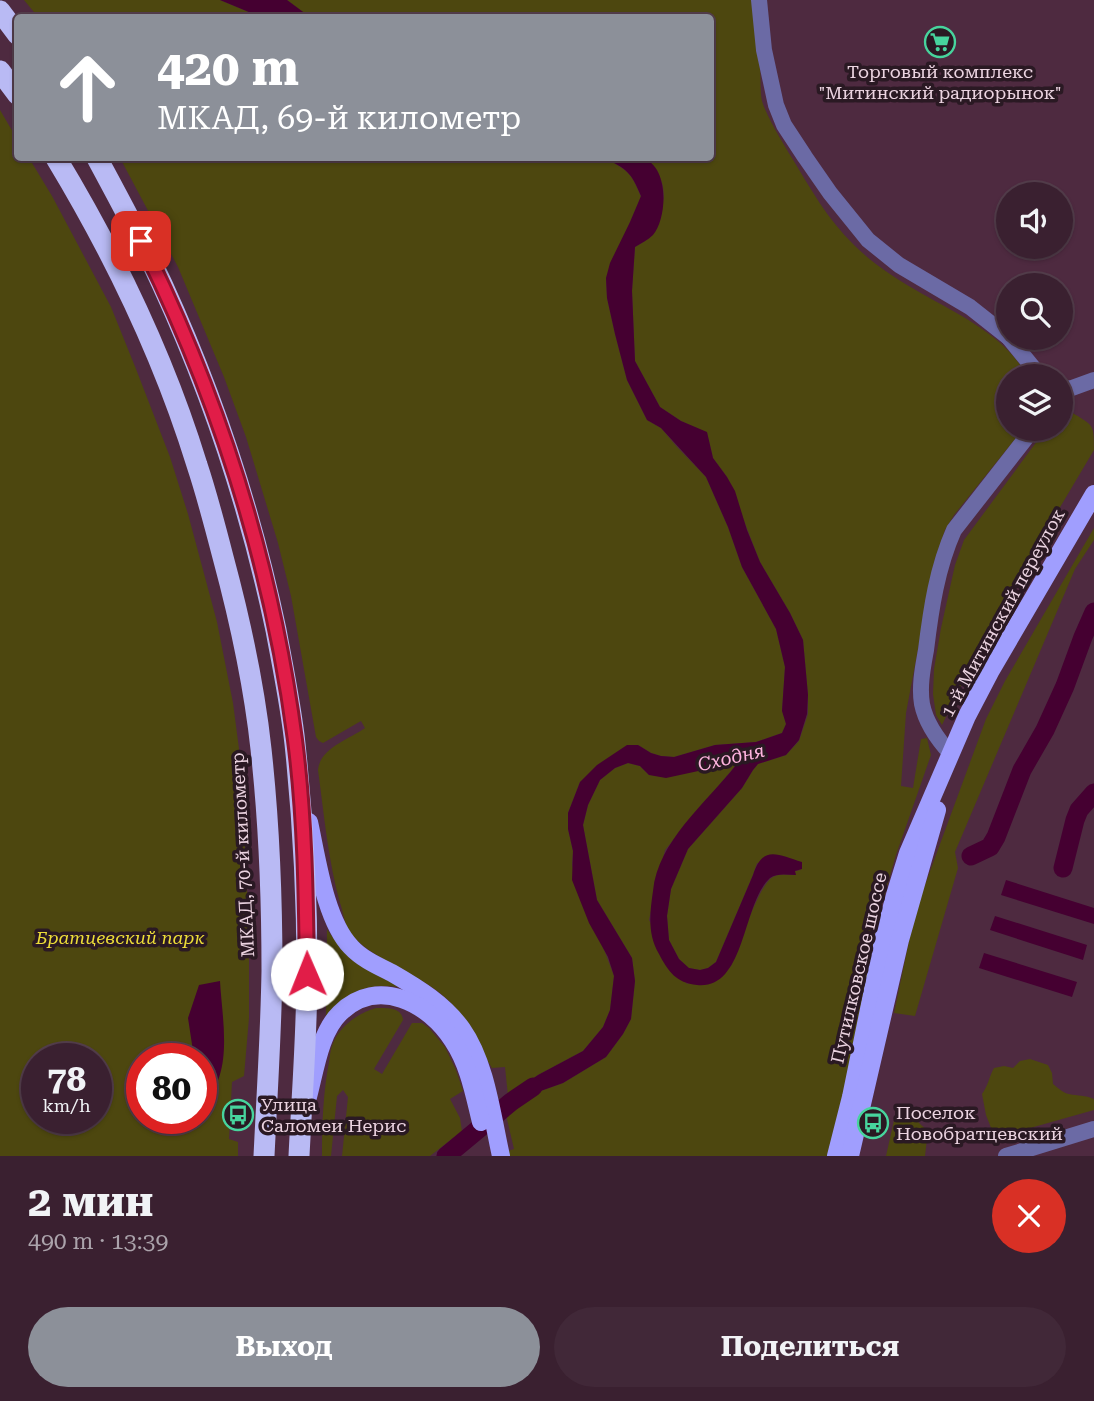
<!DOCTYPE html>
<html lang="ru">
<meta charset="utf-8">
<style>
:root{--surface:#3a2030;--page:#412838;--text:#f1f3f6;--muted:#aba3ab;--line:#543e4c;--accent:#8c9099}
body{margin:0;font-family:"Roboto Serif",serif;background:var(--page);color:var(--text);height:100vh;display:flex;flex-direction:column;font-size:26px;white-space:nowrap}
*{box-sizing:border-box;margin:0}
p{font-size:23px;color:var(--muted)}
.icon{flex:none;width:38px;height:38px;fill:none;stroke:currentColor;stroke-width:2;stroke-linecap:round;stroke-linejoin:round}
.map{position:relative;height:1156px;overflow:hidden}
.panel{display:flex;flex-direction:column;background:var(--surface);flex:1}
.panel>*{flex:none}
.hud{position:absolute;left:14px;top:14px;width:700px;height:147px;border-radius:7px;box-shadow:0 2px 5px #0004,0 0 0 2px var(--line);background:#8c9099;color:#fff;overflow:hidden}
.controls{position:absolute;left:996px;top:182px;display:grid;gap:14px}
.controls a{display:grid;place-items:center;width:77px;height:77px;border-radius:50%;background:var(--surface);box-shadow:0 2px 5px #0004,0 0 0 2px var(--line);font-size:35px}
.speed{position:absolute;left:21px;top:1043px;display:flex;gap:14px;font-size:35px;font-weight:700;text-align:center}
.speed>*{display:grid;place-content:center;width:91px;height:91px;border-radius:50%;background:var(--surface);box-shadow:0 2px 5px #0004,0 0 0 2px var(--line);line-height:1}
.speed small{font-size:18px;font-weight:400}
.speed .limit{border:10px solid #d22;background:#fff;color:#111}
.pin{position:absolute;display:grid;place-items:center;width:60px;height:60px;color:#fff;margin:-30px;border-radius:14px;box-shadow:0 4px 10px #0006}
.me{position:absolute;width:77px;margin:-38px;rotate:359deg;stroke-linejoin:round;filter:drop-shadow(0 0 5px #0008)}
.turn{display:flex;align-items:center;gap:24px;height:147px;padding:0 28px;font-size:32px}
.turn .icon{width:91px;height:91px;stroke-width:2.5}
.turn b{display:block;font-size:49px;line-height:60px}
.round{display:grid;place-items:center;flex:none;width:74px;height:74px;border-radius:37px;background:var(--page)}
.summary{display:flex;align-items:center;justify-content:space-between;height:119px;padding:0 28px}
h1{font-size:42px;font-weight:700;line-height:52px}
.primary-button{display:flex;gap:14px;margin-top:auto;padding:14px 28px}
.primary-button a{flex:1;height:80px;border-radius:42px;background:var(--accent);color:#fff;font-size:28px;font-weight:700;line-height:80px;text-align:center}
.primary-button a+a{background:var(--page);color:var(--text)}
.map>svg:first-child{display:block}
.green{fill:#4d470f;fill-rule:evenodd}
.water{fill:#450031}
.lines{fill:none;stroke-linecap:round;stroke-linejoin:round}
.river{stroke:#450031;stroke-width:19}
.minor{stroke:#6b6aa5;stroke-width:16}
.major{stroke:#a09efe;stroke-width:18}
.highway{stroke:#b9baf4;stroke-width:21}
.route-casing{stroke:#92132f;stroke-width:18}
.route{stroke:#e11d48;stroke-width:12}
.labels{text-anchor:middle;stroke-width:7;stroke-linejoin:round;paint-order:stroke}
.poi-label{font-size:18px;fill:#ecd4e1;stroke:#2a1923;text-anchor:start}
.street-label{font-size:18px;fill:#ecd4e1;stroke:#2a1923}
.park-label{font-size:18px;font-style:italic;fill:#eddd38;stroke:#2a1923}
.water-label{font-size:19px;font-style:italic;fill:#feb3df;stroke:#2a1923}
</style>
<div class="map">
<svg width="1094" height="1156" viewBox="0 0 1094 1156">
<rect width="100%" height="100%" fill="#4e2a40"/>
<g class="green">
<path d="M24 0H220L261 17H38Z"/>
<path d="M287 0H753C754 24 757 46 760 69 761 79 760 91 762 101 766 115 784 145 792 158 810 188 828 220 854 245 871 262 893 277 914 289 954 313 1004 333 1027 376H1008V429H1023L954 515 945 530 935 559 906 713 901 786 913 788 921 739 927 738 931 755 896 855 875 928 874 952 831 1156H509L508 1151 514 1149 506 1115 535 1093 563 1083 606 1057 623 1034 631 1019 635 981 632 958 597 900 583 825 588 805 600 780 615 768 628 763 640 766 649 775C665 773 682 773 699 770 712 768 722 760 736 765L665 850 649 920 687 984 731 966C738 948 759 884 773 877 780 873 788 875 795 875V871L801 870 757 863 753 875 716 962 708 968 700 970 688 968 679 959 669 940 667 916 671 889 688 849 742 788 753 770 758 764 786 755 799 741 808 714V695L803 640 790 613 760 562 727 477 713 458 707 433 681 421 660 407 635 361 632 291 635 247C640 244 645 241 649 238 654 234 655 228 657 223 668 196 667 177 643 158H710V18H310Z"/>
<path d="M0 110 17 139 18 158H29L52 196 111 307 136 369 170 457 188 514 217 622 233 703 241 764 249 930V1018L244 1076 232 1082 229 1139 238 1142V1156H0ZM37 1059H96V1118H37ZM142 1059H201V1118H142Z"/>
<path d="M120 158H604C627 170 631 171 641 197L606 278 607 298 615 334 627 380 647 420 661 428 677 447 706 477 728 527 742 567 776 629 785 667 782 710 786 724 782 733 756 742 715 745 674 757 661 756 651 753 638 745 580 782 568 813V829L573 851 572 865 614 976 610 1010 603 1027 583 1051 538 1075 508 1096 505 1067 492 1068C476 1043 464 1011 440 993 417 974 360 953 348 929 344 921 343 911 340 903 328 860 324 814 318 770 320 748 348 740 365 728L361 721 323 743 319 741 316 737 291 596 278 543 246 437 224 377 178 267Z"/>
<path d="M1071 412C1094 426 1094 424 1094 450L992 622 942 725 936 715 933 694 934 669 941 628 955 565 964 540 1046 429H1060L1061 415 1063 413Z"/>
<path d="M1094 528V540L1075 569 955 852 958 868 915 1016 894 1013 915 912 986 719 1005 681Z"/>
<path d="M327 929C343 956 373 969 399 986L398 987C366 983 346 992 326 1017Z"/>
<path d="M376 1008C387 1008 402 1007 403 1020L374 1069 382 1074 412 1023H422L429 1028 445 1047 456 1070 463 1091 450 1099 460 1118 462 1131 430 1156H342L348 1097 343 1090 337 1096 331 1156H322C322 1125 323 1093 329 1062 330 1057 330 1051 332 1046 338 1027 358 1013 376 1008Z"/>
<path d="M1030 1059 1048 1065 1052 1073 1053 1084C1057 1087 1063 1093 1069 1094 1078 1096 1085 1095 1094 1099V1110L995 1138 986 1115 982 1094C988 1086 989 1077 994 1068L1004 1066 1013 1068 1020 1061Z"/>
<path d="M905 1113C916 1117 918 1124 928 1130L925 1156H886L895 1116Z"/>
</g>
<g class="water">
<path d="M220 0H287L310 17H261Z"/>
<path d="M604 158C613 157 634 155 642 158 669 165 668 217 653 235 648 240 641 243 635 247L632 291 635 361 660 407 681 421 707 432 713 458 727 477 735 491 747 530 760 562 790 613 803 640 808 695 807 714 799 740 786 755 758 764 753 770 742 788 688 849 671 889 667 916 669 940 679 959 689 968 700 970 708 968 716 962 753 875C763 844 778 855 802 862V869L795 871 796 875C787 875 777 873 770 878 742 903 746 990 697 985 676 983 668 971 659 954 647 934 650 912 653 891 658 841 706 803 736 765L733 763H717L703 770 666 778 649 775 640 766 628 763 615 768 600 780 588 805 583 825 597 900 632 958 635 981 631 1019 623 1034 606 1057 563 1083 535 1093 514 1109 508 1096 538 1075 583 1051 603 1027 610 1010 614 976 608 957 589 923 572 880 573 851 568 829V813L580 782 597 765 627 745H638L651 753 661 756 674 757 715 745 756 742 782 733 786 724 782 711 785 667 776 629 742 567 728 527 706 477 661 428 647 420 627 380 615 334 607 298 606 278 610 263 630 222 641 196C631 172 627 169 604 158Z"/>
<path d="M1006 880 1094 908V924L1001 895Z"/>
<path d="M995 916 1087 945 1083 960 990 930Z"/>
<path d="M984 953 1077 982 1072 997 979 968Z"/>
<path d="M220 981C222 1020 235 1076 201 1105V1059H187L193 1051 188 1018 199 985Z"/>
</g>
<g class="lines">
<g class="river">
<path d="M971 856 990 847 996 837 1022 770 1045 730 1065 686 1083 637 1094 612"/>
<path d="M1063 868 1075 820 1079 810 1094 793"/>
<path d="M446 1156 511 1102 533 1087"/>
</g>
<g class="minor">
<path d="M759 0 764 50 776 105 784 125 805 157 830 193 868 240 899 265 970 307 1008 337"/>
<path d="M1009 338 1040 376"/>
<path d="M1060 390 1072 388 1094 380"/>
<path d="M951 754C938 740 926 724 922 704 919 686 923 667 926 650 931 609 937 568 954 530L1033 429"/>
<path d="M1006 1156 1094 1129"/>
</g>
<g class="major">
<path d="M309 822C317 858 325 920 351 947 362 959 378 966 392 973 418 988 444 1004 462 1029 486 1063 492 1116 501 1156"/>
<path d="M308 1097C315 1071 320 1032 340 1013 378 976 429 1003 453 1041 469 1065 474 1094 481 1122"/>
<path d="M836 1156 851 1097 884 936 895 895 908 853 967 716 990 672 1094 494"/>
<path d="M850 1156 900 940 937 810"/>
</g>
<g class="highway">
<path d="M0 11 18 35"/>
<path d="M0 71 18 95"/>
<path d="M56 158C114 254 164 358 197 465 207 495 215 526 223 557 240 620 254 684 261 749 269 822 272 897 272 971 271 1033 267 1094 264 1156"/>
<path d="M97 158C119 199 142 241 162 284 213 395 251 511 276 630 283 668 291 706 295 744 303 820 307 896 307 971 307 1033 302 1095 299 1156"/>
</g>
</g>
<g class="lines">
<g class="route-casing">
<path id="route" d="M141 241C219 398 272 566 295 740 305 817 306 896 307 974"/>
</g>
<use href="#route" class="route"/>
</g>
<defs>
<g id="supermarket-ring" transform="scale(1.575)"><circle r="9.5" fill="#2a1923" stroke="#47d49d" stroke-width="1.5"/><path d="M-6-5.5h2.5l.6 2H6L4.5 2H-2.5L-4.4-4H-6ZM-1.5 3.2a1.3 1.3 0 1 0 .1 0ZM3 3.2a1.3 1.3 0 1 0 .1 0Z" fill="#47d49d"/></g>
<g id="bus-ring" transform="scale(1.575)"><circle r="9.5" fill="#2a1923" stroke="#47d49d" stroke-width="1.5"/><path d="M-5-6H5V4H4V6H2V4H-2V6H-4V4H-5ZM-3.5-4V0h7V-4ZM-3.5 1.2v1.5H-2V1.2ZM2 1.2v1.5H3.5V1.2Z" fill="#47d49d"/></g>
</defs>
<g fill-rule="evenodd">
<use href="#supermarket-ring" x="940" y="42"/>
<use href="#bus-ring" x="238" y="1115"/>
<use href="#bus-ring" x="873" y="1123"/>
</g>
<g class="labels">
<g class="poi-label">
<text x="940" y="78" text-anchor="middle">Торговый комплекс<tspan x="940" dy="21">"Митинский радиорынок"</tspan></text>
<text x="261" y="1111">Улица<tspan x="261" dy="21">Саломеи Нерис</tspan></text>
<text x="896" y="1119">Поселок<tspan x="896" dy="21">Новобратцевский</tspan></text>
</g>
<g class="street-label">
<text transform="translate(1003 613) rotate(-61)" y="6">1-й Митинский переулок</text>
<text transform="translate(243 855) rotate(-93)" y="6">МКАД, 70-й километр</text>
<text transform="translate(859 968) rotate(-77)" y="6">Путилковское шоссе</text>
</g>
<g class="park-label">
<text x="120" y="944">Братцевский парк</text>
</g>
<g class="water-label">
<text transform="translate(731 757) rotate(-13)" y="7">Сходня</text>
</g>
</g>
</svg>
<div class="controls">
<a><svg class="icon" aria-label="sound" viewBox="0 0 24 24"><path d="M4 9h4l5-4v14l-5-4H4zM17 9q2 3 0 6"/></svg></a>
<a><svg class="icon" aria-label="search" viewBox="0 0 24 24"><circle cx="10" cy="10" r="6"/><path d="M15 15l6 6"/></svg></a>
<a><svg class="icon" aria-label="layers" viewBox="0 0 24 24"><path d="M12 4l9 5-9 5-9-5zM3 14l9 5 9-5"/></svg></a>
</div>
<div class="speed"><div>78<small>km/h</small></div><div class="limit">80</div></div>
<div class="pin" style="left:141px;top:241px;background:#d93025"><svg class="icon" aria-label="arrive" viewBox="0 0 24 24"><path d="M6 21V4h12l-3 4 3 4H6"/></svg></div>
<svg class="me" style="left:307px;top:974px" viewBox="-20 -20 40 40"><circle r="19" fill="#fff"/><path d="M0-13L10 11 0 6-10 11z" fill="#e11d48"/></svg>
<div class="hud">
<div class="turn"><svg class="icon" aria-label="ahead" viewBox="0 0 24 24"><path d="M12 20V5M6 11l6-6 6 6"/></svg><div><b>420 m</b>МКАД, 69-й километр</div></div>
</div>
</div>
<section class="panel">
<div class="summary"><div><h1>2 мин</h1><p>490 m · 13:39</p></div><a class="round" style="background:#d93025;color:#fff"><svg class="icon" aria-label="close" viewBox="0 0 24 24"><path d="M6 6l12 12M18 6L6 18"/></svg></a></div>
<div class="primary-button"><a>Выход</a><a>Поделиться</a></div>
</section>
